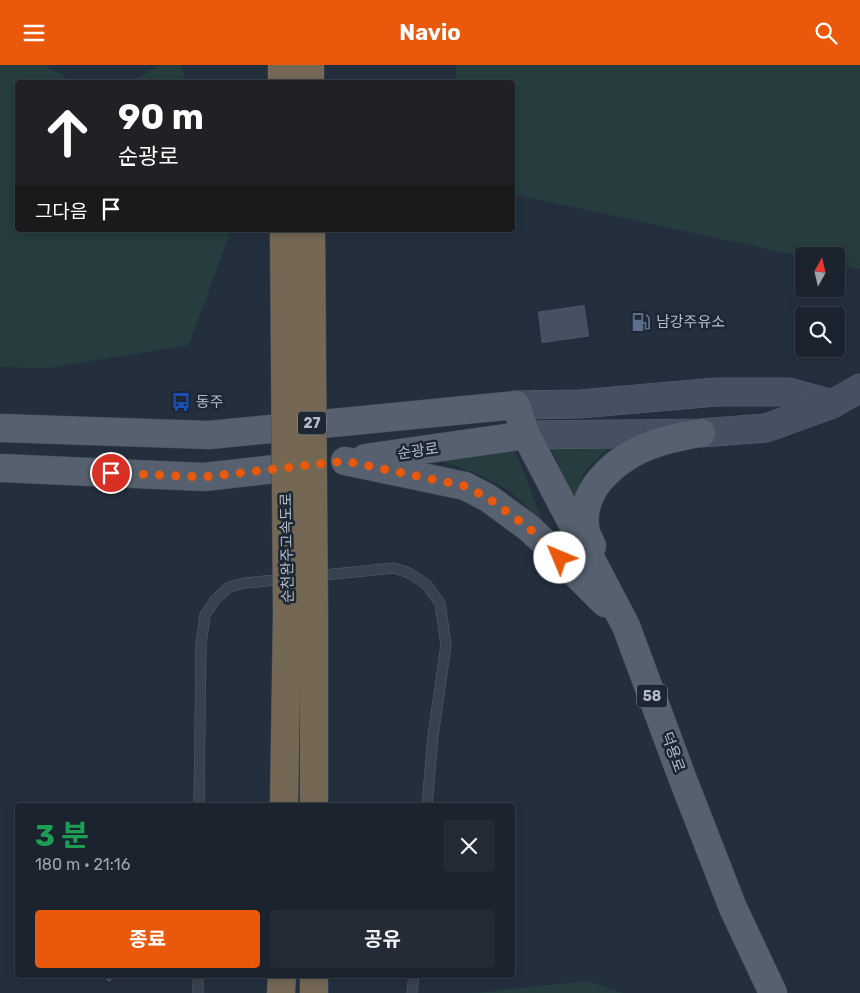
<!DOCTYPE html>
<html lang="ko">
<meta charset="utf-8">
<style>
:root{--surface:#1b232e;--page:#242b36;--text:#f1f3f6;--muted:#a0a4aa;--line:#39404a;--accent:#ea580c}
body{margin:0;font-family:Rubik,"Noto Sans KR",sans-serif;background:var(--page);color:var(--text);height:100vh;display:flex;flex-direction:column;font-size:19px;white-space:nowrap}
*{box-sizing:border-box;margin:0}
p{font-size:16px;color:var(--muted)}
.icon{flex:none;width:28px;height:28px;fill:none;stroke:currentColor;stroke-width:2;stroke-linecap:round;stroke-linejoin:round}
.map{position:relative;flex:1;overflow:hidden}
.sheet{position:absolute;left:15px;top:738px;width:500px;height:175px;display:flex;flex-direction:column;background:var(--surface);border-radius:5px;box-shadow:0 2px 8px #0003,0 0 0 1px var(--line)}
.sheet>*{flex:none}
.guide{position:absolute;left:15px;top:15px;width:500px;height:152px;border-radius:5px;box-shadow:0 2px 8px #0003,0 0 0 1px var(--line);background:#202124;color:#fff;overflow:hidden}
.needle{width:32px;rotate:8deg}
.tools{position:absolute;left:795px;top:182px;display:grid;gap:10px}
.tools a{display:grid;place-items:center;width:50px;height:50px;border-radius:5px;background:var(--surface);box-shadow:0 2px 8px #0003,0 0 0 1px var(--line);font-size:25px}
.pin{position:absolute;display:grid;place-items:center;width:42px;height:42px;color:#fff;margin:-21px;border:2px solid #fff;border-radius:50%;box-shadow:0 1px 5px #0007}
.me{position:absolute;width:55px;margin:-28px;rotate:315deg;stroke-linejoin:round;filter:drop-shadow(0 0 4px #0008)}
.turn{display:flex;align-items:center;gap:18px;height:105px;padding:0 20px;font-size:22px}
.turn .icon{width:65px;height:65px;stroke-width:2.5}
.turn b{display:block;font-size:35px;line-height:42px}
.then{display:flex;align-items:center;height:48px;padding:0 20px;background:#0003;gap:10px;font-size:19px}
.round{display:grid;place-items:center;flex:none;width:52px;height:52px;border-radius:5px;background:var(--page)}
.overview{display:flex;align-items:center;justify-content:space-between;height:85px;padding:0 20px}
h1{font-size:30px;font-weight:700;line-height:38px;color:#1e9e55}
.primary-button{display:flex;gap:10px;margin-top:auto;padding:10px 20px}
.primary-button a{flex:1;height:58px;border-radius:5px;background:var(--accent);color:#fff;font-size:20px;font-weight:700;line-height:58px;text-align:center}
.primary-button a+a{background:var(--page);color:var(--text)}
header{display:flex;justify-content:space-between;align-items:center;height:65px;padding:0 20px;background:var(--accent);color:#fff;font-size:22px;font-weight:700}
.map>svg:first-child{display:block}
.green{fill:#263c3f}
.building{fill:#455162;stroke:#1f2835}
.lines{fill:none;stroke-linecap:round;stroke-linejoin:round}
.lane-casing{stroke:#565f6c;stroke-width:11}
.secondary-casing{stroke:#565f6c;stroke-width:29}
.primary-casing{stroke:#414a57;stroke-width:29}
.highway-casing{stroke:#434c59;stroke-width:29}
.lane{stroke:#38414e;stroke-width:10}
.secondary{stroke:#465061;stroke-width:28}
.primary{stroke:#56606e;stroke-width:28}
.highway{stroke:#746855;stroke-width:28}
.highway-bridge-casing{stroke:#434c59;stroke-width:29;stroke-linecap:butt}
.highway-bridge{stroke:#746855;stroke-width:28}
.route{stroke:#ea580c;stroke-width:9;stroke-dasharray:0 16.2}
.labels{text-anchor:middle;stroke-width:5;stroke-linejoin:round;paint-order:stroke}
.shield{fill:#1d2633;stroke:#878f9c;stroke-width:1}
.shield-label{font-size:14px;font-weight:bold;fill:#b4bcc9}
.poi-label{font-size:15px;fill:#b4bcc9;stroke:#1d2633;text-anchor:start}
.street-label{font-size:15px;fill:#b4bcc9;stroke:#1d2633}
</style>
<header><svg class="icon" aria-label="menu" viewBox="0 0 24 24"><path d="M4 6h16M4 12h16M4 18h16"/></svg>Navio<svg class="icon" aria-label="search" viewBox="0 0 24 24"><circle cx="10" cy="10" r="6"/><path d="M15 15l6 6"/></svg></header>
<div class="map">
<svg width="860" height="928" viewBox="0 0 860 928">
<rect width="100%" height="100%" fill="#242f3e"/>
<g class="green">
<path d="M0 0H44L73 17 18 18V165H231L189 280 48 303 0 302Z"/>
<path d="M159 0H181L186 17H132Z"/>
<path d="M456 0H860V204L836 199V191L804 192 513 129 512 18 456 17Z"/>
<path d="M622 373C604 387 580 402 579 427 578 433 580 440 580 447L550 381Z"/>
<path d="M515 385 545 462C534 450 523 436 509 426 484 410 455 400 426 392Z"/>
<path d="M588 916 623 928H476Z"/>
</g>
<g class="building">
<path d="M585 239 590 272 541 279 537 246Z"/>
<path d="M98 910H115L110 918Z"/>
</g>
<g class="lines">
<g class="lane-casing">
<g id="lane">
<path d="M314 511 394 503 409 508 426 519 440 538 446 580 433 671 427 740"/>
<path d="M199 740 201 579 205 550 215 535 229 522 245 518 287 514"/>
<path d="M198 928V910"/>
<path d="M412 928 414 910"/>
</g>
</g>
<g class="secondary-casing">
<g id="secondary">
<path d="M516 340 580 339 716 327H789L832 339"/>
<path d="M526 370 701 368 766 363 832 339 860 323"/>
</g>
</g>
<g class="primary-casing">
<g id="primary">
<path d="M0 363 209 370 516 340 526 370 626 561 682 712 733 843 773 928"/>
<path d="M365 393 526 370"/>
<path d="M345 396 465 421 488 433 529 463 547 480 605 538"/>
<path d="M0 403 204 412 310 400"/>
<path d="M592 481C590 476 587 471 586 467 576 420 625 387 663 376 675 373 688 370 701 368"/>
</g>
</g>
<g class="highway-casing">
<g id="highway">
<path d="M282 0V18"/>
<path d="M310 0V18"/>
<path d="M314 551V740"/>
<path d="M284 740 287 549"/>
<path d="M281 928 282 910"/>
<path d="M314 928V910"/>
</g>
</g>
<use href="#lane" class="lane"/>
<use href="#secondary" class="secondary"/>
<use href="#primary" class="primary"/>
<use href="#highway" class="highway"/>
<g class="highway-bridge-casing">
<g id="highway-bridge">
<path d="M284 165 287 549"/>
<path d="M311 165 314 551"/>
</g>
</g>
<use href="#highway-bridge" class="highway-bridge"/>
</g>
<g class="lines">
<path class="route" d="M111 408 204 412 345 396 465 421 488 433 529 463 560 493"/>
</g>
<defs>
<g id="fuel-bare" transform="scale(1.5)"><path d="M-5.5-6h7V0h2V4h1.3V-2.5L3-4.5l.8-.8L6-3V5H2.5V1h-1V6h-7ZM-4.2-4.7v3.2H.2V-4.7Z" fill="#5c6f8a" stroke="#1d2633" stroke-width="2.5" paint-order="stroke"/></g>
<g id="bus-bare" transform="scale(1.5)"><path d="M-5-6H5V4H4V6H2V4H-2V6H-4V4H-5ZM-3.5-4V0h7V-4ZM-3.5 1.2v1.5H-2V1.2ZM2 1.2v1.5H3.5V1.2Z" fill="#1a4fb4" stroke="#1d2633" stroke-width="2.5" paint-order="stroke"/></g>
</defs>
<g fill-rule="evenodd">
<use href="#fuel-bare" x="641" y="257"/>
<use href="#bus-bare" x="181" y="337"/>
</g>
<g class="labels">
<g class="shield">
<rect x="298" y="346.5" width="28" height="23" rx="4"/>
<rect x="637" y="619.5" width="30" height="23" rx="4"/>
</g>
<g class="shield-label">
<text x="312" y="363">27</text>
<text x="652" y="636">58</text>
</g>
<g class="poi-label">
<text x="656" y="262">남강주유소</text>
<text x="196" y="342">동주</text>
</g>
<g class="street-label">
<text transform="translate(418 386) rotate(-8)" y="5">순광로</text>
<text transform="translate(287 483) rotate(-91)" y="5">순천완주고속도로</text>
<text transform="translate(673 687) rotate(70)" y="5">덕용로</text>
</g>
</g>
</svg>
<div class="tools">
<a><svg class="needle" viewBox="-14 -14 28 28"><path d="M0-13l5 13h-10z" fill="#e53935"/><path d="M0 13l5-13h-10z" fill="#a0a4aa"/></svg></a>
<a><svg class="icon" aria-label="search" viewBox="0 0 24 24"><circle cx="10" cy="10" r="6"/><path d="M15 15l6 6"/></svg></a>
</div>
<div class="pin" style="left:111px;top:408px;background:#d93025"><svg class="icon" aria-label="arrive" viewBox="0 0 24 24"><path d="M6 21V4h12l-3 4 3 4H6"/></svg></div>
<svg class="me" style="left:560px;top:493px" viewBox="-20 -20 40 40"><circle r="19" fill="#fff"/><path d="M0-13L10 11 0 6-10 11z" fill="#ea580c"/></svg>
<div class="guide">
<div class="turn"><svg class="icon" aria-label="ahead" viewBox="0 0 24 24"><path d="M12 20V5M6 11l6-6 6 6"/></svg><div><b>90 m</b>순광로</div></div>
<div class="then">그다음<svg class="icon" aria-label="arrive" viewBox="0 0 24 24"><path d="M6 21V4h12l-3 4 3 4H6"/></svg></div>
</div>
<section class="sheet">
<div class="overview"><div><h1>3 분</h1><p>180 m · 21:16</p></div><a class="round"><svg class="icon" aria-label="close" viewBox="0 0 24 24"><path d="M6 6l12 12M18 6L6 18"/></svg></a></div>
<div class="primary-button"><a>종료</a><a>공유</a></div>
</section>
</div>
